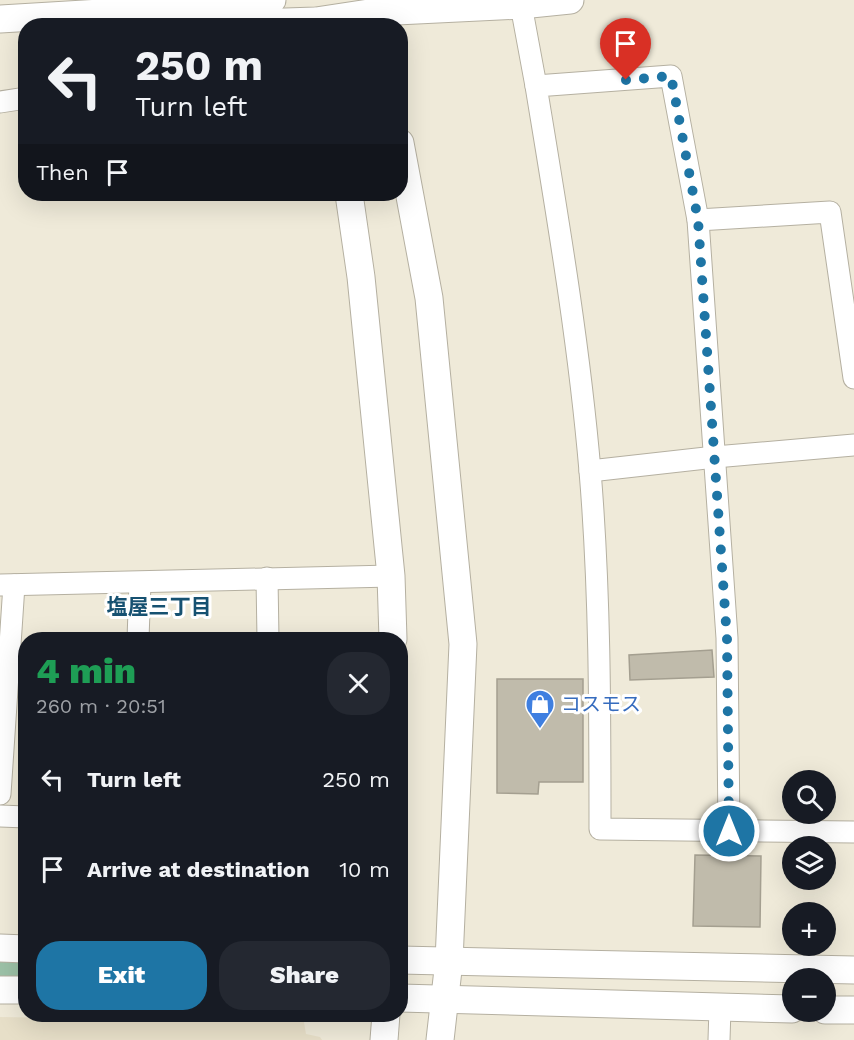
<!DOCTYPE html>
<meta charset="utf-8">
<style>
:root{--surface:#171b24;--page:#242831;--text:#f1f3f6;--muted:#9ea1a6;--accent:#1e75a5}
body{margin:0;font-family:"Work Sans","Noto Sans JP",sans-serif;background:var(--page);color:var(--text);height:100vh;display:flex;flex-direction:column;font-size:22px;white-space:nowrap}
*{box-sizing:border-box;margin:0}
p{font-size:20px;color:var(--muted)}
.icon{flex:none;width:33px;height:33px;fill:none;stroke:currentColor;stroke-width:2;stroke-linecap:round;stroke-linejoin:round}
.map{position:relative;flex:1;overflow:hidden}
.side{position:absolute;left:18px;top:632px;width:390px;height:390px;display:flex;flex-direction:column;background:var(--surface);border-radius:24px;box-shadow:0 6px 24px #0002}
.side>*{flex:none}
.top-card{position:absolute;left:18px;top:18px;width:390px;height:183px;border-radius:24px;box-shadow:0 6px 24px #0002;background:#171b24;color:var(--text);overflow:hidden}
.buttons{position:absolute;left:782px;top:770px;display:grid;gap:12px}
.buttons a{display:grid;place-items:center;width:54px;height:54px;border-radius:50%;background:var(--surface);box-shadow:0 6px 24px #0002;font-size:30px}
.pin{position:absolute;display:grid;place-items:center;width:51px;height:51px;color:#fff;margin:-62px -26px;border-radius:50% 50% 50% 0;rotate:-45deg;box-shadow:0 0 6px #0007}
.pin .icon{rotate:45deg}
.me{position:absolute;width:66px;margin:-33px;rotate:0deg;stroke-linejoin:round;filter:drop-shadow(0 0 4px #0008)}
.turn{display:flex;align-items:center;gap:21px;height:126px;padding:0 18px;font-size:27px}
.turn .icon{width:78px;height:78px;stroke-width:2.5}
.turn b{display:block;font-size:42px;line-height:51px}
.then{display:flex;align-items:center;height:57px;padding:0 18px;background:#0003;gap:12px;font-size:22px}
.round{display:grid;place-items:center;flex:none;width:63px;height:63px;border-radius:24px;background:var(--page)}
.headline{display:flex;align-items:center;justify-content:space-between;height:102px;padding:0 18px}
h1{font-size:36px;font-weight:800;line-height:45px;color:#1e9e55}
.primary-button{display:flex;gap:12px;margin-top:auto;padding:12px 18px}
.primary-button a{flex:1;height:69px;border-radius:24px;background:var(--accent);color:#fff;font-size:24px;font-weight:800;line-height:69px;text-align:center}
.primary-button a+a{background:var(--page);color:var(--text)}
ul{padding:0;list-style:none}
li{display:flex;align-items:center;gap:18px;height:90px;padding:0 18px}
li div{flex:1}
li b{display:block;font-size:22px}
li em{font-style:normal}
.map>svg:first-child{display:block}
.built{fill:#e7dfc8}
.green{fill:#9cc1a7}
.building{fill:#c0bbab;stroke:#a49f90;stroke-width:1.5}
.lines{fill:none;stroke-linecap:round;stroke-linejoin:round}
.minor-casing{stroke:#b5b0a1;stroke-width:23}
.tertiary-casing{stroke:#b5b0a1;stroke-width:29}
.minor{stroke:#fff;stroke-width:21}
.tertiary{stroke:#fff;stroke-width:27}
.route{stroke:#1e75a5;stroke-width:10;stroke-dasharray:0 18}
.labels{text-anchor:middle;stroke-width:6;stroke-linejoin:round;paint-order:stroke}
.shop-label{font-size:20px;fill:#366cbe;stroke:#fff;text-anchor:start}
.neighbourhood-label{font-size:21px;font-weight:bold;fill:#165171;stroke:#fff}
</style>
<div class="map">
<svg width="854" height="1040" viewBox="0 0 854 1040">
<rect width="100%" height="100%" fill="#efead9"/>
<path class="built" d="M0 1017 304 1022 306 1034 320 1037 322 1040H0Z"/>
<path class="green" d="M0 961 25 962V978L0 977Z"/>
<g class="building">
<path d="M712 650 714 677 630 680 629 655Z"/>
<path d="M497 679H583V782H539L538 794 497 793Z"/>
<path d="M695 855 761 856 760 927 693 926Z"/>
</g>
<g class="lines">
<g class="minor-casing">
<g id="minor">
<path d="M521 5 536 86"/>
<path d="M0 102 26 98"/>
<path d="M698 220 830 212 854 378"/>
<path d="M590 471 715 457 854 445"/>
<path d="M267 578 268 639"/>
<path d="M0 585 391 576"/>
<path d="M138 639 140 583"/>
<path d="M0 794 14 585"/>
<path d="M0 816 26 817"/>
<path d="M729 831 727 638 698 220 671 76 536 86C557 214 579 342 590 471 600 590 600 710 600 829L854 832"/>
<path d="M719 1040 720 1008"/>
</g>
</g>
<g class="tertiary-casing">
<g id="tertiary">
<path d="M0 19 168 9 272 0"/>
<path d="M162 26 316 21 376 12 521 5 570 0"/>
<path d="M400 143 429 298 463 644 449 961 440 1040"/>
<path d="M349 194 361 277 391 576 393 639"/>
<path d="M0 948 26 949"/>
<path d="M400 960 854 970"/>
<path d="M0 990H26"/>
<path d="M400 998 792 1009"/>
<path d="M825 1010H854"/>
<path d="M384 1040 386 1014"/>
</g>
</g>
<use href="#minor" class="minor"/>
<use href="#tertiary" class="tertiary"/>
</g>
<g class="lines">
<path class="route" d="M626 80 671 76 698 220 727 639 729 831"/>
</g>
<defs>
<g id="shop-pin" transform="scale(1.5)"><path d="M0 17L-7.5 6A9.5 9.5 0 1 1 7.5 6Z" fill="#3f7fe0" stroke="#fff"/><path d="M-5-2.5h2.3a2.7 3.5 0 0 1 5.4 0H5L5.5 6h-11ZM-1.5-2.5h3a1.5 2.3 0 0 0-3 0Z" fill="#fff"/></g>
</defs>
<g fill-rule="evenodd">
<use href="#shop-pin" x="540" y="704"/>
</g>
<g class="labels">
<g class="shop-label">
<text x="561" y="711">コスモス</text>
</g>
<g class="neighbourhood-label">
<text x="159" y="614">塩屋三丁目</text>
</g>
</g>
</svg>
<div class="buttons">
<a><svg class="icon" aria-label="search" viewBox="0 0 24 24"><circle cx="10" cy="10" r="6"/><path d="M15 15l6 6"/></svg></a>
<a><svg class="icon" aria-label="layers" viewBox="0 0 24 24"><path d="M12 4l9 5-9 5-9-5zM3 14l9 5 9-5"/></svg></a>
<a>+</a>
<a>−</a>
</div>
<div class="pin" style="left:626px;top:80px;background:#d93025"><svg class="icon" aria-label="arrive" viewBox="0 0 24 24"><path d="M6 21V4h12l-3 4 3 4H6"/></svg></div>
<svg class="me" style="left:729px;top:831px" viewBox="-20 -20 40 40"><circle r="17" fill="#1e75a5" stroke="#fff" stroke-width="3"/><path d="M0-11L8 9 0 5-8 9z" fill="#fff"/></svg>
<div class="top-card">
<div class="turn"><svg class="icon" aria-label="left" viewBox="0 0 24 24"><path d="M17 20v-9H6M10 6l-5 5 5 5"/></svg><div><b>250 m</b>Turn left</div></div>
<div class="then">Then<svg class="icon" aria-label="arrive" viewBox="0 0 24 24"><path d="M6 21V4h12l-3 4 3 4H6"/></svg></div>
</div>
<section class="side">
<div class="headline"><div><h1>4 min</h1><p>260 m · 20:51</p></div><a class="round"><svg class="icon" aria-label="close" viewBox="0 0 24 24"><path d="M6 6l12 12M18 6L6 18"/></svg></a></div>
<ul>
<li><svg class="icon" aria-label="left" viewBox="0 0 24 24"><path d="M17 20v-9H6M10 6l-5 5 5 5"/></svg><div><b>Turn left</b></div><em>250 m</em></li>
<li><svg class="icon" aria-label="arrive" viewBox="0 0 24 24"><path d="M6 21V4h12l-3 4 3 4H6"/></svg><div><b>Arrive at destination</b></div><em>10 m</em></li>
</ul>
<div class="primary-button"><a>Exit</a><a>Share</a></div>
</section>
</div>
